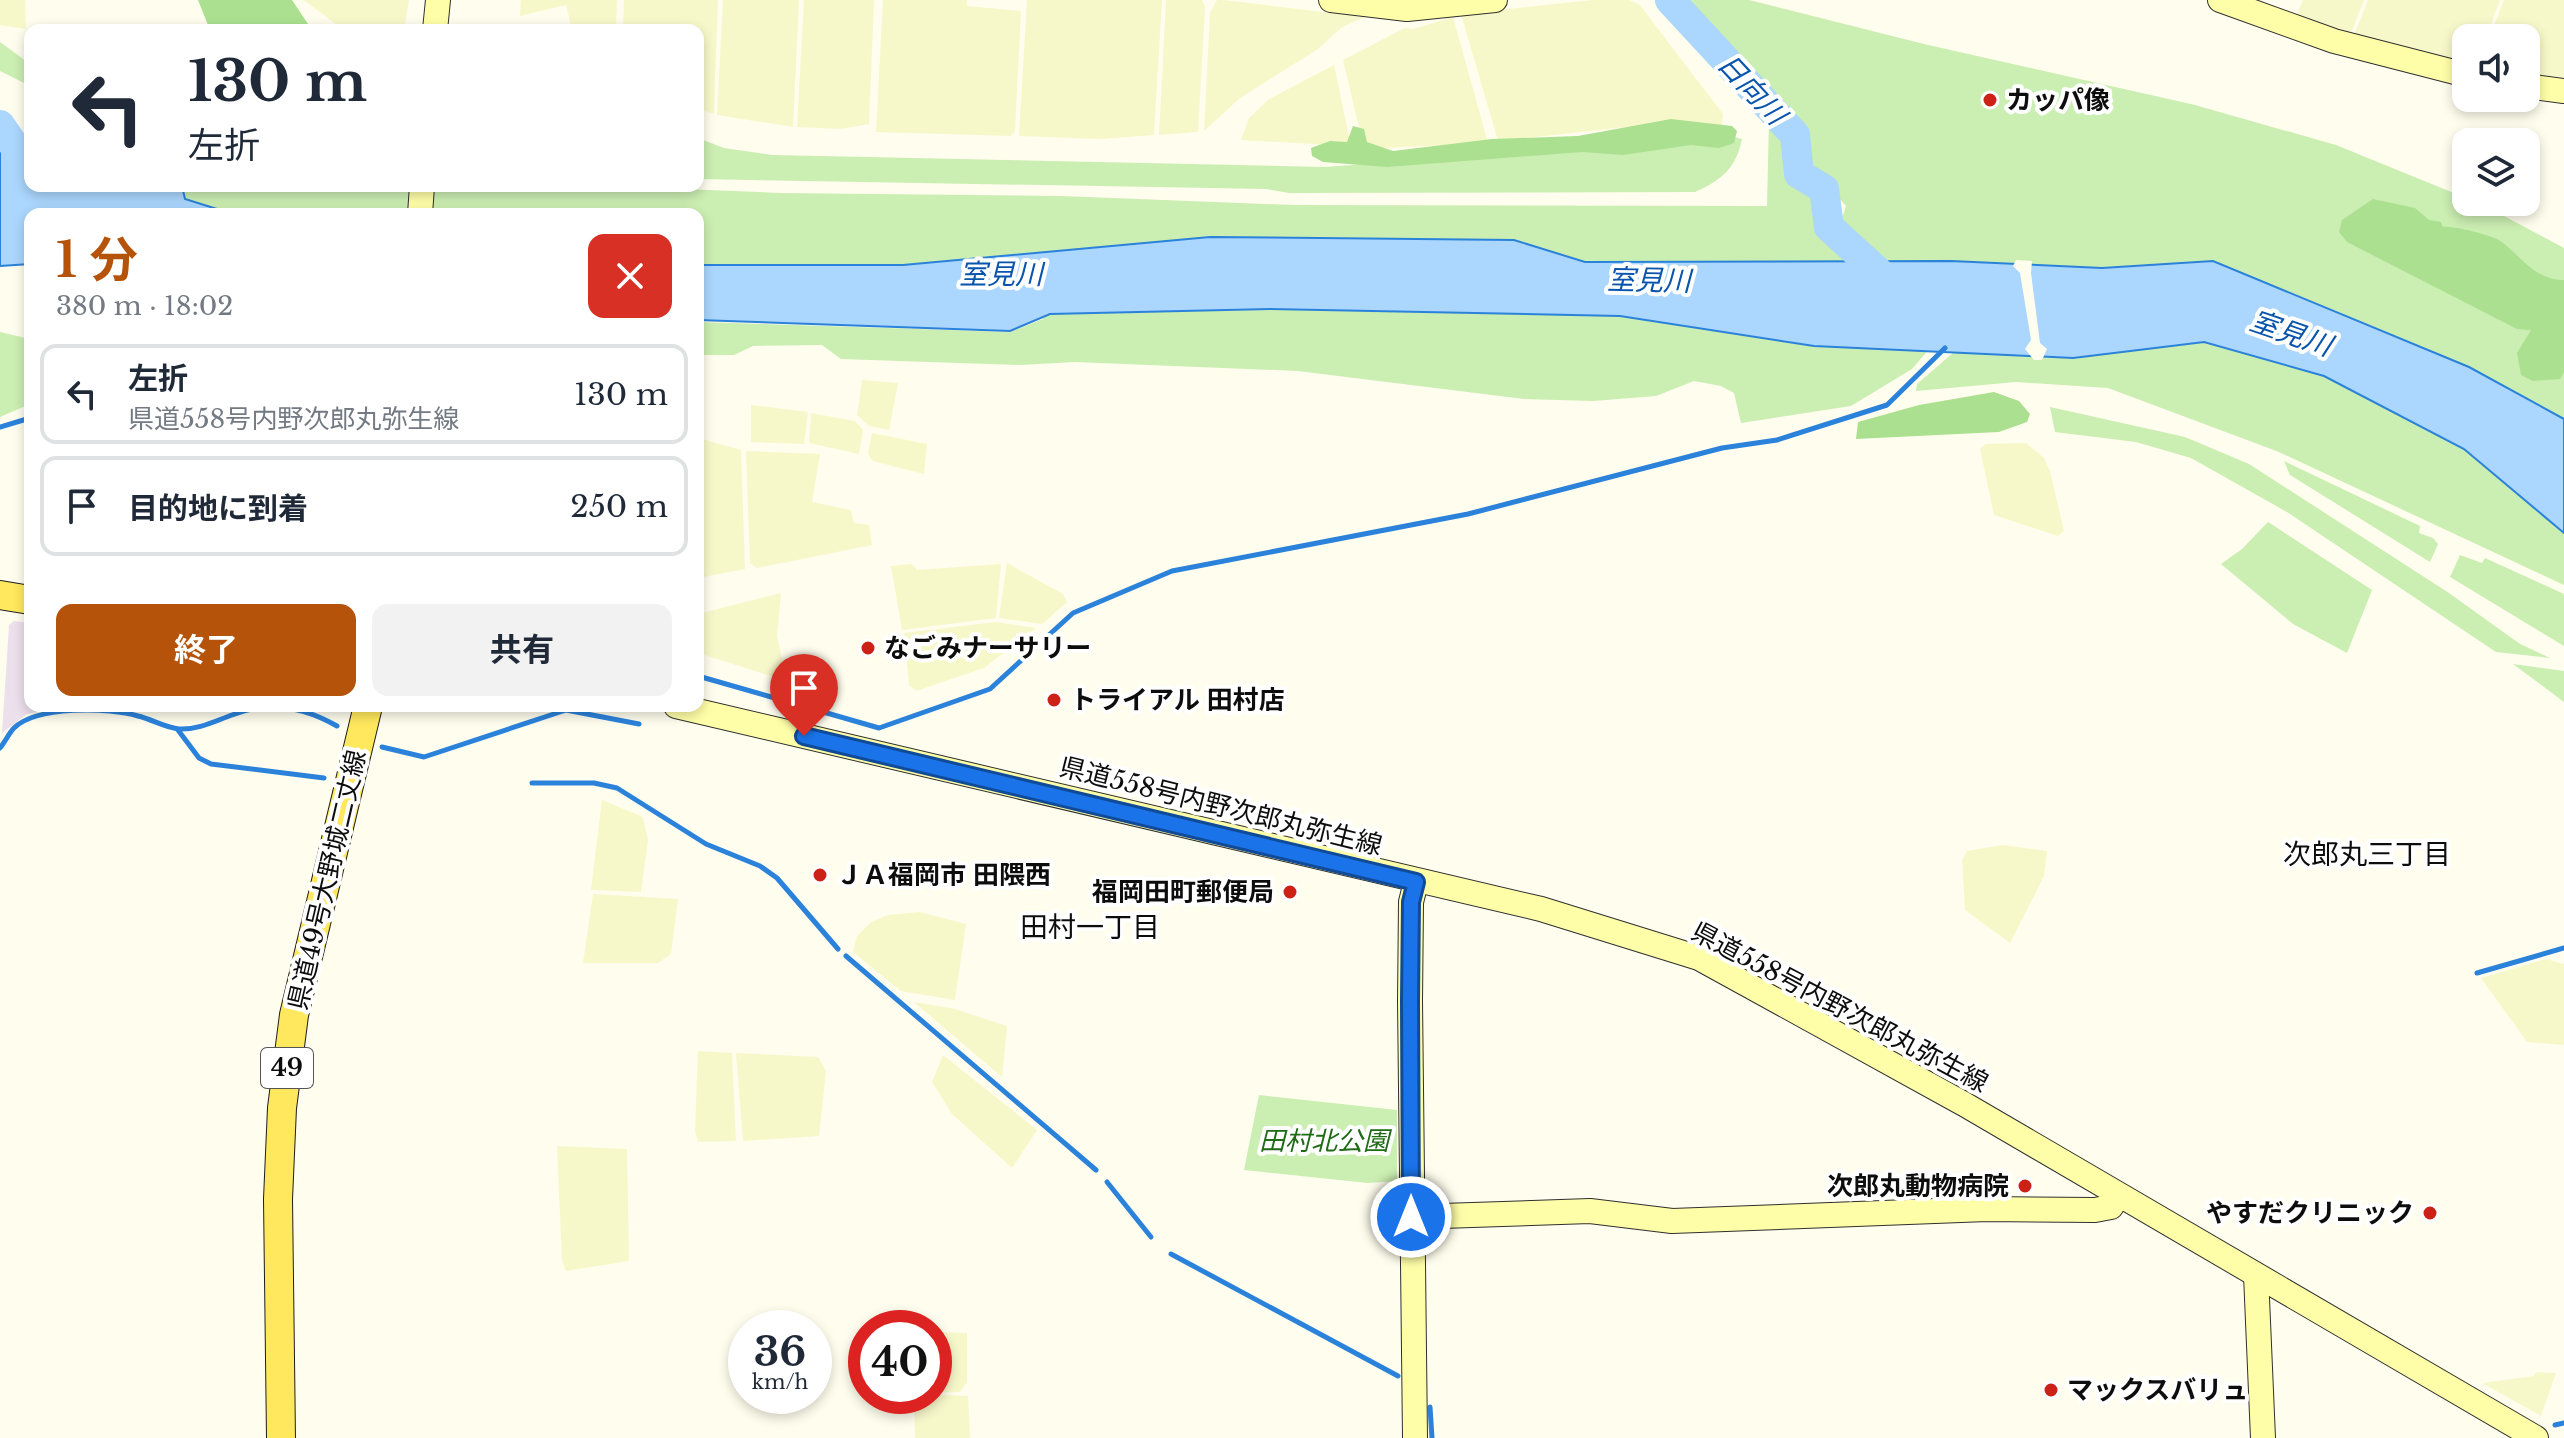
<!DOCTYPE html>
<html lang="ja">
<meta charset="utf-8">
<style>
:root{--surface:#fff;--page:#f2f2f3;--text:#1f2937;--muted:#747a83;--line:#e0e1e3;--accent:#b45309}
body{margin:0;font-family:"Libre Baskerville","Noto Sans JP",serif;background:var(--page);color:var(--text);height:100vh;display:flex;flex-direction:column;font-size:30px;white-space:nowrap}
*{box-sizing:border-box;margin:0}
p{font-size:26px;color:var(--muted)}
.icon{flex:none;width:44px;height:44px;fill:none;stroke:currentColor;stroke-width:2;stroke-linecap:round;stroke-linejoin:round}
.map{position:relative;flex:1;overflow:hidden}
.panel{position:absolute;left:24px;top:208px;width:680px;height:504px;display:flex;flex-direction:column;background:var(--surface);border-radius:16px;box-shadow:0 4px 12px #0003}
.panel>*{flex:none}
.top-card{position:absolute;left:24px;top:24px;width:680px;height:168px;border-radius:16px;box-shadow:0 4px 12px #0003;background:#fff;color:var(--text);overflow:hidden}
.tools{position:absolute;left:2452px;top:24px;display:grid;gap:16px}
.tools a{display:grid;place-items:center;width:88px;height:88px;border-radius:16px;background:var(--surface);box-shadow:0 4px 12px #0003;font-size:40px}
.speed{position:absolute;left:728px;top:1310px;display:flex;gap:16px;font-size:40px;font-weight:700;text-align:center}
.speed>*{display:grid;place-content:center;width:104px;height:104px;border-radius:50%;background:var(--surface);box-shadow:0 4px 12px #0003;line-height:1}
.speed small{font-size:20px;font-weight:400}
.speed .limit{border:12px solid #d22;background:#fff;color:#111}
.pin{position:absolute;display:grid;place-items:center;width:68px;height:68px;color:#fff;margin:-82px -34px;border-radius:50% 50% 50% 0;rotate:-45deg;box-shadow:0 0 8px #0007}
.pin .icon{rotate:45deg}
.me{position:absolute;width:88px;margin:-44px;rotate:0deg;stroke-linejoin:round;filter:drop-shadow(0 0 6px #0008)}
.turn{display:flex;align-items:center;gap:28px;height:168px;padding:0 32px;font-size:36px}
.turn .icon{width:104px;height:104px;stroke-width:2.5}
.turn b{display:block;font-size:56px;line-height:68px}
.round{display:grid;place-items:center;flex:none;width:84px;height:84px;border-radius:16px;background:var(--page)}
.overview{display:flex;align-items:center;justify-content:space-between;height:136px;padding:0 32px}
h1{font-size:48px;font-weight:700;line-height:60px;color:var(--accent)}
.action{display:flex;gap:16px;margin-top:auto;padding:16px 32px}
.action a{flex:1;height:92px;border-radius:16px;background:var(--accent);color:#fff;font-size:32px;font-weight:700;line-height:92px;text-align:center}
.action a+a{background:var(--page);color:var(--text)}
ul{padding:0;list-style:none}
li{display:flex;align-items:center;gap:24px;height:100px;margin:0 16px 12px;padding:0 16px;border:4px solid var(--line);border-radius:16px}
li div{flex:1}
li b{display:block;font-size:30px}
li em{font-style:normal}
.map>svg:first-child{display:block}
.industrial{fill:#ede0ed}
.farmland{fill:#f7f8ca}
.green{fill:#cbeeb2}
.forest{fill:#abe090}
.water{fill:#abd6fd;stroke:#2b82db;stroke-width:2}
.pier{fill:#fffded}
.lines{fill:none;stroke-linecap:round;stroke-linejoin:round}
.stream{stroke:#2b82db;stroke-width:5}
.river{stroke:#abd6fd;stroke-width:30}
.secondary-casing{stroke:#2f2f2f;stroke-width:26}
.primary-casing{stroke:#1e1e1e;stroke-width:30}
.secondary{stroke:#fffea8;stroke-width:24}
.primary{stroke:#ffe85d;stroke-width:28}
.route-casing{stroke:#114b97;stroke-width:20}
.route{stroke:#1a73e8;stroke-width:14}
.poi-dot{fill:#cb2116;stroke:#fff;stroke-width:3}
.labels{text-anchor:middle;stroke-width:8;stroke-linejoin:round;paint-order:stroke}
.shield{fill:#fff;stroke:#565656;stroke-width:2}
.shield-label{font-size:24px;font-weight:bold;fill:#0d0d0d}
.poi-label{font-size:26px;font-weight:bold;fill:#0d0d0d;stroke:#fff;text-anchor:start}
.street-label{font-size:26px;fill:#0d0d0d;stroke:#fff}
.park-label{font-size:26px;font-style:italic;fill:#1f6b16;stroke:#fff}
.water-label{font-size:28px;font-style:italic;fill:#0954ac;stroke:#fff}
.neighbourhood-label{font-size:28px;fill:#0d0d0d;stroke:#fff}
</style>
<div class="map">
<svg width="2564" height="1438" viewBox="0 0 2564 1438">
<rect width="100%" height="100%" fill="#fffded"/>
<path class="industrial" d="M14 621 30 623V706L95 708 52 709 27 714 2 733 9 625Z"/>
<g class="farmland">
<path d="M0 0H25L26 29 0 25Z"/>
<path d="M304 0H409L404 30H344Z"/>
<path d="M521 0H617L616 30H572L566 5 520 16Z"/>
<path d="M624 0H718L714 114 698 109V30H623Z"/>
<path d="M723 0H799L793 127 717 115Z"/>
<path d="M804 0H874L869 124 840 129 797 127Z"/>
<path d="M883 0H967V6L1021 11 1015 131 1011 136 876 132Z"/>
<path d="M1027 0H1162L1154 135 1101 139 1019 136Z"/>
<path d="M1166 0H1202L1205 7 1198 132 1159 135Z"/>
<path d="M1217 0H1223L1365 17 1342 27 1318 49 1240 98 1204 131 1210 13Z"/>
<path d="M1592 0H1629L1639 4 1723 114 1722 127 1673 122 1498 141 1461 14Z"/>
<path d="M2303 0H2364L2351 33 2296 17Z"/>
<path d="M2368 0H2500L2486 38H2466V62L2354 35Z"/>
<path d="M2504 0H2564V78L2526 73V38H2489Z"/>
<path d="M1453 17 1488 143 1364 149 1343 60 1405 28 1413 29Z"/>
<path d="M1334 65 1351 146 1241 140 1249 118 1269 99Z"/>
<path d="M862 380 898 383 889 430 869 426 857 415Z"/>
<path d="M751 405 808 412 804 444 751 442Z"/>
<path d="M811 413 855 421 863 430 859 454 809 443Z"/>
<path d="M872 433 927 444 924 474 873 461 868 454Z"/>
<path d="M698 438 741 450 745 569 698 578Z"/>
<path d="M2026 443 2044 458 2050 471 2064 531 2058 536 1994 515 1980 449 1986 444Z"/>
<path d="M746 451 820 454 812 502 851 510 854 523 869 525 872 545 757 568 750 563Z"/>
<path d="M1007 563 1063 594 1067 602 1042 624 999 618Z"/>
<path d="M912 564 917 570 1001 564 996 618 902 630 891 566Z"/>
<path d="M781 593 777 636 787 681 698 653V614Z"/>
<path d="M996 622 1036 628 984 668 916 691 909 685 904 633Z"/>
<path d="M602 800 643 817 648 840 641 892 591 890Z"/>
<path d="M2003 845 2047 851 2044 876 2010 943 1965 910 1962 860 1967 851Z"/>
<path d="M593 894 678 899 671 954 658 963H583Z"/>
<path d="M920 912 966 924 955 1000 901 991 853 952 857 936 871 922 888 915Z"/>
<path d="M2546 959 2564 964V1045L2527 1042 2481 978Z"/>
<path d="M914 1002 955 1009 1007 1026 1002 1077Z"/>
<path d="M698 1051 732 1053 736 1141 698 1142 695 1131Z"/>
<path d="M736 1053 818 1057 826 1071 819 1136 743 1141Z"/>
<path d="M943 1055 1037 1130 1012 1168 952 1114 932 1082Z"/>
<path d="M557 1146 627 1149 629 1261 566 1271 562 1261Z"/>
<path d="M934 1332 967 1333V1382L960 1392 934 1393Z"/>
<path d="M866 1335V1391H859L857 1336Z"/>
<path d="M2536 1372 2556 1373 2541 1416 2482 1383 2534 1376Z"/>
<path d="M942 1395 968 1396 970 1438H915L914 1397Z"/>
</g>
<g class="green">
<path d="M1681 0H1749L1924 44 2195 105 2336 145 2466 198V202L2491 209 2564 248V430L2100 278 1884 268 1840 224 1846 206 1811 166 1805 133 1777 95 1770 93C1739 64 1703 36 1681 0Z"/>
<path d="M0 42 30 64V86L0 71Z"/>
<path d="M1769 119 1789 141 1796 182 1818 194 1825 233 1860 270 905 271 698 275V214H218L177 203 173 186H611L781 193 1061 196 1293 205 1767 206Z"/>
<path d="M1734 137 1742 139C1736 168 1722 180 1695 192L1289 193 1266 189 698 179V138L724 148 773 155 1325 167Z"/>
<path d="M1046 305 1611 308 1935 342 1912 369 1851 406 1741 423 1734 393 1721 386 1694 381 1656 396 1593 401 1524 399 1298 371 1075 362 1021 365 841 359 822 345 753 346 734 355H698V322L1010 332 1043 319Z"/>
<path d="M0 332 30 339V404L0 417Z"/>
<path d="M2203 334 2322 367 2469 442 2564 520V585L2279 452 2108 388 2016 382 1916 391 1917 384 1961 346Z"/>
<path d="M2050 407 2185 437 2249 464 2449 593 2520 644 2550 658 2496 652 2287 512 2191 458 2136 442 2055 432Z"/>
<path d="M2284 461 2420 526 2419 533 2433 538 2438 544 2430 562 2290 475Z"/>
<path d="M2268 522 2372 590 2347 653 2293 624 2221 564 2242 549Z"/>
<path d="M2460 555 2482 563 2485 558 2564 594V646L2450 577Z"/>
<path d="M2513 664 2564 671V702Z"/>
<path d="M1259 1095 1397 1110V1181L1368 1183 1244 1170Z"/>
</g>
<g class="forest">
<path d="M198 0H292L312 30H210Z"/>
<path d="M1671 119 1732 126 1737 131 1734 143 1719 148 1691 145 1623 155 1582 152 1387 167 1323 162 1312 156 1311 148 1330 141 1347 142 1353 126 1364 129 1367 142 1393 151 1492 139 1578 136Z"/>
<path d="M2373 199 2415 208 2429 220 2441 222 2443 227C2452 225 2495 236 2502 242 2521 257 2537 281 2564 280V372L2560 379 2533 381 2521 375 2517 353 2531 330 2517 329 2347 242 2339 232 2342 220Z"/>
<path d="M1994 392 2019 401 2030 414 2027 422 1999 432 1856 439 1858 422 1919 405Z"/>
</g>
<g class="water">
<path d="M0 134 30 138V186H182L185 199 233 214H30V264L0 266Z"/>
<path d="M1210 237 1514 240 1585 262 1951 261 2102 268 2213 261 2469 367 2564 419V533L2464 449 2324 376 2204 342 2073 358 1814 346 1620 316 1270 309 1050 314 1010 331 698 320V265H903Z"/>
</g>
<path class="pier" d="M2032 261 2031 273 2040 343 2047 349 2042 360H2034L2025 349 2031 340 2020 273 2013 266 2016 260Z"/>
<g class="lines">
<g class="stream">
<path d="M0 427 30 418"/>
<path d="M698 676 879 728 990 689 1073 613 1172 571 1468 514 1722 448 1777 440 1887 405 1945 348"/>
<path d="M178 730 199 758 211 764 324 778"/>
<path d="M382 747 424 757 566 710 639 724"/>
<path d="M0 748C5 742 9 733 14 728 36 706 109 707 138 716 151 719 166 728 179 729 198 730 215 721 232 715 269 700 304 707 337 726"/>
<path d="M532 783H594L617 788 706 844 760 866 777 878 838 949"/>
<path d="M846 956 1096 1170"/>
<path d="M2477 973 2564 948"/>
<path d="M1107 1182 1151 1237"/>
<path d="M1171 1254 1398 1376"/>
<path d="M1430 1407 1432 1438"/>
<path d="M2555 1425 2564 1423"/>
</g>
<g class="river">
<path d="M1670 0 1795 135 1799 174 1824 189 1829 227 1897 289"/>
<path d="M0 125 22 157 30 160"/>
</g>
<g class="secondary-casing">
<g id="secondary">
<path d="M1331 0 1407 9 1495 0"/>
<path d="M2220 0 2334 41 2466 75"/>
<path d="M435 30 438 0"/>
<path d="M2526 86 2564 91"/>
<path d="M420 214 422 186"/>
<path d="M676 706 1541 909 1699 958 1964 1104 2536 1438"/>
<path d="M1411 1217 1590 1211 1672 1221 1987 1209 2095 1210 2111 1207 2118 1196"/>
<path d="M2256 1275 2263 1438"/>
<path d="M1415 1438 1410 1001 1411 902 1416 882"/>
</g>
</g>
<g class="primary-casing">
<g id="primary">
<path d="M0 595 30 600"/>
<path d="M281 1438 278 1199 282 1108 294 1015 368 706"/>
</g>
</g>
<use href="#secondary" class="secondary"/>
<use href="#primary" class="primary"/>
</g>
<g class="lines">
<g class="route-casing">
<path id="route" d="M804 736 1416 882 1411 902 1410 1001 1411 1217"/>
</g>
<use href="#route" class="route"/>
</g>
<g class="poi-dot">
<circle cx="1990" cy="100" r="8"/>
<circle cx="868" cy="648" r="8"/>
<circle cx="1054" cy="700" r="8"/>
<circle cx="820" cy="875" r="8"/>
<circle cx="1290" cy="892" r="8"/>
<circle cx="2025" cy="1186" r="8"/>
<circle cx="2430" cy="1213" r="8"/>
<circle cx="2051" cy="1390" r="8"/>
</g>
<g class="labels">
<rect class="shield" x="261" y="1048" width="52" height="40" rx="6"/>
<g class="shield-label">
<text x="287" y="1076">49</text>
</g>
<g class="poi-label">
<text x="2006" y="109">カッパ像</text>
<text x="884" y="657">なごみナーサリー</text>
<text x="1070" y="709">トライアル 田村店</text>
<text x="836" y="884">ＪＡ福岡市 田隈西</text>
<text x="1274" y="901" text-anchor="end">福岡田町郵便局</text>
<text x="2009" y="1195" text-anchor="end">次郎丸動物病院</text>
<text x="2414" y="1222" text-anchor="end">やすだクリニック</text>
<text x="2067" y="1399">マックスバリュ</text>
</g>
<g class="street-label">
<text transform="translate(1221 806) rotate(14)" y="9">県道558号内野次郎丸弥生線</text>
<text transform="translate(327 880) rotate(-77)" y="9">県道49号大野城二丈線</text>
<text transform="translate(1840 1007) rotate(28)" y="9">県道558号内野次郎丸弥生線</text>
</g>
<g class="park-label">
<text x="1324" y="1150">田村北公園</text>
</g>
<g class="water-label">
<text transform="translate(1752 89) rotate(47)" y="10">日向川</text>
<text x="1001" y="284">室見川</text>
<text transform="translate(1649 280) rotate(1)" y="10">室見川</text>
<text transform="translate(2291 333) rotate(19)" y="10">室見川</text>
</g>
<g class="neighbourhood-label">
<text x="2367" y="864">次郎丸三丁目</text>
<text x="1090" y="937">田村一丁目</text>
</g>
</g>
</svg>
<div class="tools">
<a><svg class="icon" aria-label="sound" viewBox="0 0 24 24"><path d="M4 9h4l5-4v14l-5-4H4zM17 9q2 3 0 6"/></svg></a>
<a><svg class="icon" aria-label="layers" viewBox="0 0 24 24"><path d="M12 4l9 5-9 5-9-5zM3 14l9 5 9-5"/></svg></a>
</div>
<div class="speed"><div>36<small>km/h</small></div><div class="limit">40</div></div>
<div class="pin" style="left:804px;top:736px;background:#d93025"><svg class="icon" aria-label="arrive" viewBox="0 0 24 24"><path d="M6 21V4h12l-3 4 3 4H6"/></svg></div>
<svg class="me" style="left:1411px;top:1217px" viewBox="-20 -20 40 40"><circle r="17" fill="#1a73e8" stroke="#fff" stroke-width="3"/><path d="M0-11L8 9 0 5-8 9z" fill="#fff"/></svg>
<div class="top-card">
<div class="turn"><svg class="icon" aria-label="left" viewBox="0 0 24 24"><path d="M17 20v-9H6M10 6l-5 5 5 5"/></svg><div><b>130 m</b>左折</div></div>
</div>
<section class="panel">
<div class="overview"><div><h1>1 分</h1><p>380 m · 18:02</p></div><a class="round" style="background:#d93025;color:#fff"><svg class="icon" aria-label="close" viewBox="0 0 24 24"><path d="M6 6l12 12M18 6L6 18"/></svg></a></div>
<ul>
<li><svg class="icon" aria-label="left" viewBox="0 0 24 24"><path d="M17 20v-9H6M10 6l-5 5 5 5"/></svg><div><b>左折</b><p>県道558号内野次郎丸弥生線</p></div><em>130 m</em></li>
<li><svg class="icon" aria-label="arrive" viewBox="0 0 24 24"><path d="M6 21V4h12l-3 4 3 4H6"/></svg><div><b>目的地に到着</b></div><em>250 m</em></li>
</ul>
<div class="action"><a>終了</a><a>共有</a></div>
</section>
</div>
